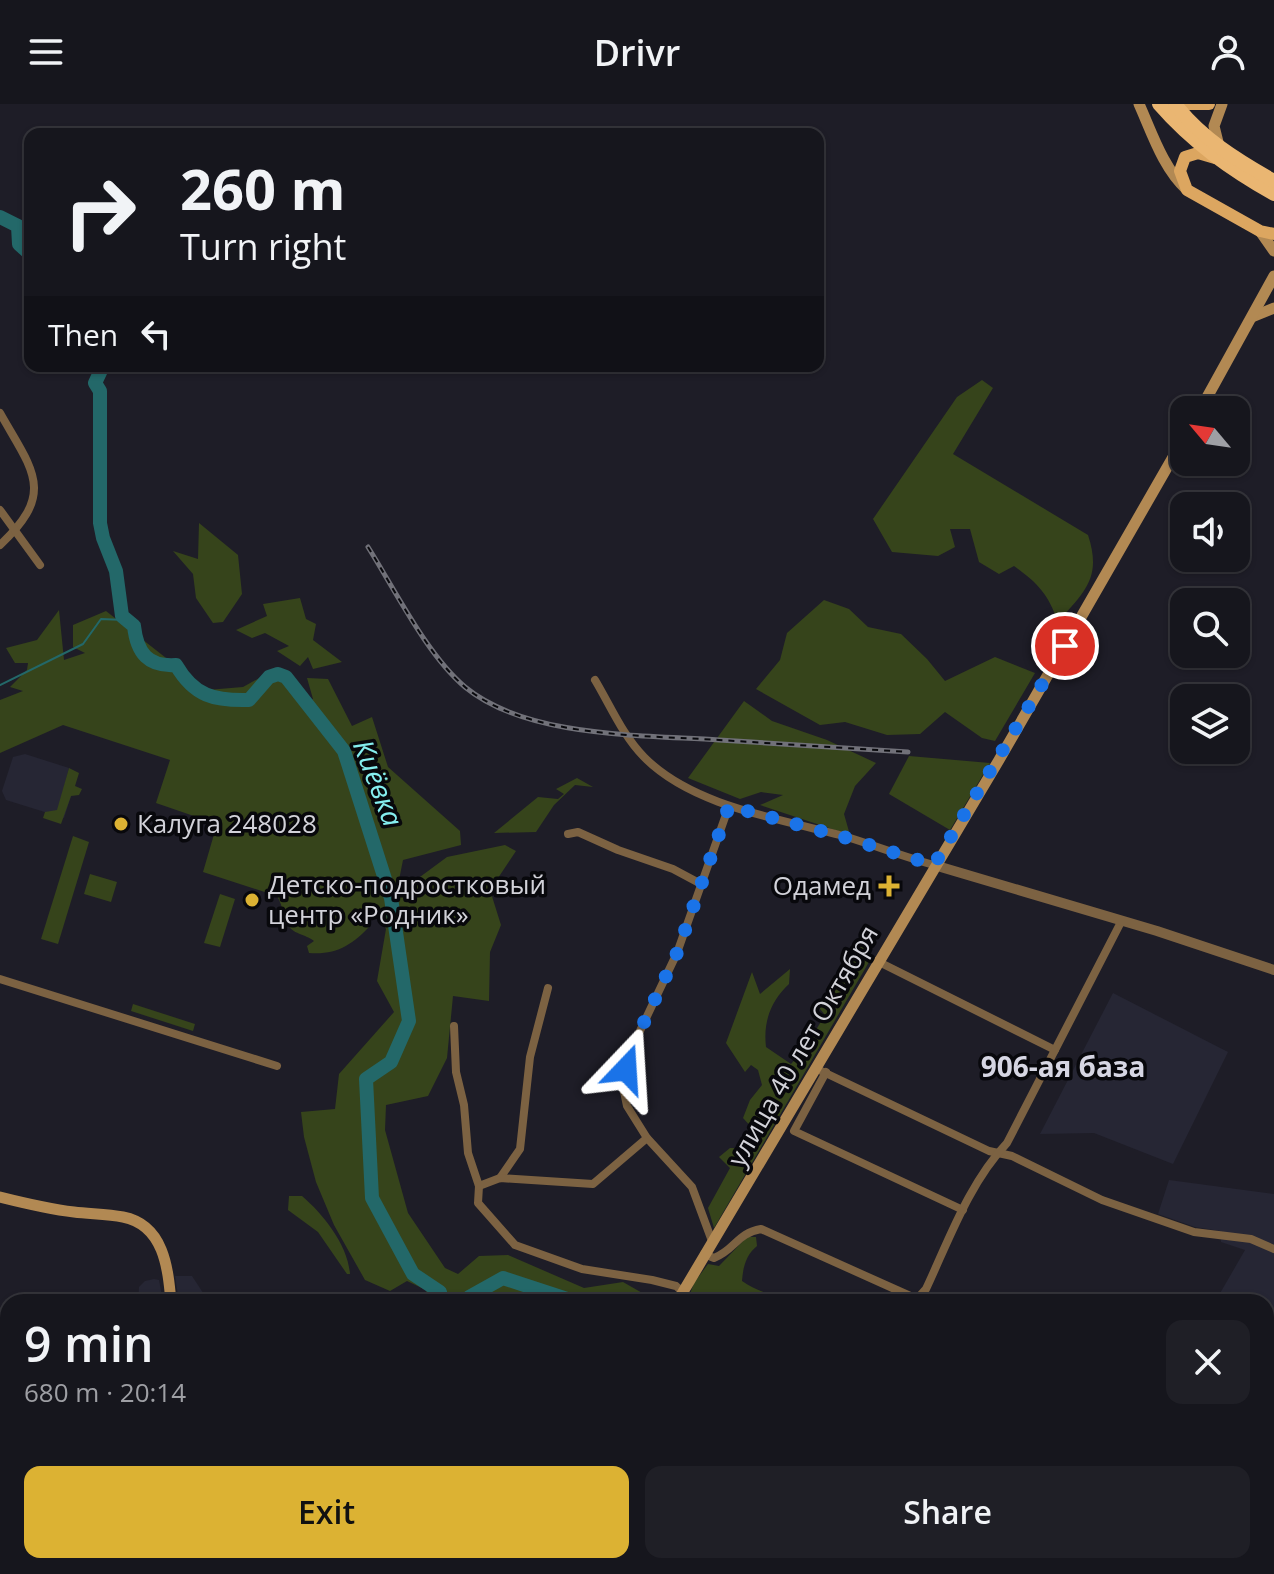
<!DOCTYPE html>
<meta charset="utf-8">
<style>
:root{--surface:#16161d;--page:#1f1f26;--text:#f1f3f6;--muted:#9e9fa4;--line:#35353b;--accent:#dcb233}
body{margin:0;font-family:"Open Sans",sans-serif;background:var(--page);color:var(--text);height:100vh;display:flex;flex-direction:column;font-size:30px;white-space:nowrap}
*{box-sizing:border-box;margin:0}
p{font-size:26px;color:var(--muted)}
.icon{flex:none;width:44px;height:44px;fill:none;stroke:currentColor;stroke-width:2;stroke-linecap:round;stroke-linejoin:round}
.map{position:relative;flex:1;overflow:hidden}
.sheet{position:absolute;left:0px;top:1190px;width:1274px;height:280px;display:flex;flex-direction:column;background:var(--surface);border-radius:24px 24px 0 0;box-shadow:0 2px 6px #0004,0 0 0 2px var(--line)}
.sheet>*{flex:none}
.guide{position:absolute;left:24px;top:24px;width:800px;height:244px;border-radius:16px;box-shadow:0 2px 6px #0004,0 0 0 2px var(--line);background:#16161d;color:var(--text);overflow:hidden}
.needle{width:52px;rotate:299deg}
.controls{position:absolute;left:1170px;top:292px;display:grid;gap:16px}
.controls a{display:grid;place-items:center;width:80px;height:80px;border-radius:16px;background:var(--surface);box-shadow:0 2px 6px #0004,0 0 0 2px var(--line);font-size:40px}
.pin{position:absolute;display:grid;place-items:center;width:68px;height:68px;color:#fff;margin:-34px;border:4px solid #fff;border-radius:50%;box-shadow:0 2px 8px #0007}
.me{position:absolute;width:88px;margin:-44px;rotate:20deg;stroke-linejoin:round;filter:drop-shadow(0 0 6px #0008)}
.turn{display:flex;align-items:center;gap:28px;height:168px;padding:0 24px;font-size:36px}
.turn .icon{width:104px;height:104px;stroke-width:2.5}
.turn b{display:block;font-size:56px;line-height:68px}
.then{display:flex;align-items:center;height:76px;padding:0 24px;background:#0003;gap:16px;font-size:30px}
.round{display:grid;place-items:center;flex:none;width:84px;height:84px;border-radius:16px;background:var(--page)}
.headline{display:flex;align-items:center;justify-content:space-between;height:136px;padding:0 24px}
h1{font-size:48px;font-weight:600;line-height:60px}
.button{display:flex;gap:16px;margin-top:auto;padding:16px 24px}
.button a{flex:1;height:92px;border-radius:16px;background:var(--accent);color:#111;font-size:32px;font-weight:600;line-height:92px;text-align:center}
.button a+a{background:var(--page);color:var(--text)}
header{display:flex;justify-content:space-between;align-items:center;height:104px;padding:0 24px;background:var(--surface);font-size:36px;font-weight:600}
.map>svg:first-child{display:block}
.built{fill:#262634}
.green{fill:#36441b}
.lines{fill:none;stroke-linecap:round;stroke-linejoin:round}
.stream{stroke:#236869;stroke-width:2}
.river{stroke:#236869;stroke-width:14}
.minor{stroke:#7c6242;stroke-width:8}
.tertiary{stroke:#7c6242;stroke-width:10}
.secondary{stroke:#b28953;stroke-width:11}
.primary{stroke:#dca660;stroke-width:12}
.trunk{stroke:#eab672;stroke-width:14}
.rail-casing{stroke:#717179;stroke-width:5}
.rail{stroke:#08080c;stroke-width:2;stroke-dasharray:6;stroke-linecap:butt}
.route{stroke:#1a73e8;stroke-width:14;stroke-dasharray:0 25.2}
.poi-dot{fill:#dcb233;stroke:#08080c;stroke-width:3}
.labels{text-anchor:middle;stroke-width:7;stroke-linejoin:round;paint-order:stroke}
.poi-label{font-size:26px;fill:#d2d2d9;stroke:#08080c;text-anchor:start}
.street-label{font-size:26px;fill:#d2d2d9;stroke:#08080c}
.water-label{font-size:28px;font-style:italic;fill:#85eeef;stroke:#08080c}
.neighbourhood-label{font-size:28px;font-weight:bold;fill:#d6d6e3;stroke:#08080c}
</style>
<header><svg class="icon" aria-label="menu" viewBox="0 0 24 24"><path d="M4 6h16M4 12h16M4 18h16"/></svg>Drivr<svg class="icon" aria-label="person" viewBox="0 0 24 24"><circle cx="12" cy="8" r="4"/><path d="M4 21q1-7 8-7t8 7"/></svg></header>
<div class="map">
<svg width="1274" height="1470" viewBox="0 0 1274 1470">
<rect width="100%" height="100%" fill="#1e1d27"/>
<g class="built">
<path d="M25 650 69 664 64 683 73 686 64 714 6 696 2 687 13 653Z"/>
<path d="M1113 889 1228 948 1173 1060 1094 1029 1040 1030Z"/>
<path d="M1169 1076 1274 1090V1305L1266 1303V1198H1215L1245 1146 1221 1138 1220 1127 1195 1123 1158 1110Z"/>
<path d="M175 1172H192L209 1198H179Z"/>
<path d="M154 1175 159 1176 163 1198H138L139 1183 145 1177Z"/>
<path d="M1266 1391 1274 1396V1470H1231L1230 1462H1266Z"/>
<path d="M8 1458V1462H241L240 1470H1Z"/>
<path d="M254 1462H316L315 1470H252Z"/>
</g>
<g class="green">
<path d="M982 276 993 284 953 350 1088 431C1102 474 1085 487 1058 518 1048 490 1038 479 1014 462L999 470 979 458 970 425H950L955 443 938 452 892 448 873 415 957 293Z"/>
<path d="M199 419 238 451 242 490 223 518 213 519 196 494 193 470 173 447 198 455Z"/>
<path d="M300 494 306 515 316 520 313 536 342 558 313 565 308 553 300 562 277 547 289 542 265 529 252 534 236 526 267 512 263 500Z"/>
<path d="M824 496 849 505 868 523 901 530 927 555 945 577 995 553 1035 569 995 637 982 634 945 608 920 630 887 631 845 618 820 621 756 585 780 556 787 529Z"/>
<path d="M59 506 64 556 85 549 73 543V521L106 507 207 586 243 583 274 566 306 599 313 595 307 574 328 575 352 622 372 613 388 663 460 727 461 741 403 756 399 776 405 784 447 753 505 741 516 747 490 786 501 821 490 848 489 897 453 892 447 954 428 992 386 1001 385 1026 408 1109 445 1164 458 1170 479 1152 508 1151 584 1184 623 1178 644 1190 639 1198H541L518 1193 486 1198H429L426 1186 407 1177 390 1187 365 1176 334 1121 316 1078 304 1033 301 1008 335 1005 339 970 394 908 377 877 386 825 378 810 369 812 371 821C352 841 337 851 309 849L307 842 314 837C306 830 292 831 286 818 282 810 284 804 277 792L203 768 217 720 156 699 170 656 63 621 0 649V596L23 587 10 583 27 566 28 559H15L6 544 37 536Z"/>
<path d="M744 597 772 617 827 636 876 659 855 682 844 710 850 731 760 701 783 691 761 688 740 695 688 674Z"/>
<path d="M909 652 990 659 950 726 889 690Z"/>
<path d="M69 664 79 669 75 682 82 685 79 691 71 692 61 720 43 714 45 708 57 706Z"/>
<path d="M577 674 593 683 575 681 554 701 536 728 494 729 538 693 558 695 564 690 556 685Z"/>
<path d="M73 732 89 738 58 840 41 835Z"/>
<path d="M90 770 117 778 111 798 84 790Z"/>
<path d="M220 790 235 795 220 843 204 839Z"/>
<path d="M861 836 868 840 869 858 714 1124 708 1104 730 1064 719 1053 730 1044H741L753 1025 743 1014 750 996 762 981 758 966 751 961 745 968 726 939 752 868 760 890 790 865 789 880C771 897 763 917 766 943L791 960 805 944 825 911 816 900 829 889 839 875 841 862Z"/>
<path d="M133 900 195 920 193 927 131 907Z"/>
<path d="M289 1092H302C323 1110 348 1141 350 1170H347L318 1128 288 1106Z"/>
<path d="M747 1133H756L757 1142C746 1151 743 1163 742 1177 754 1186 767 1188 779 1196L687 1198 694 1179 708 1160 719 1162Z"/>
</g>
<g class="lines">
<path class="stream" d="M0 581 83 540 101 515 124 516"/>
<g class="river">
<path d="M0 113 18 122 19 140 30 150"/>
<path d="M103 262 95 279 100 287V419L103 434 116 467 122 512 134 522C137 549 148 563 176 561 194 592 214 597 249 596L269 573 278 570 286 573 344 647 391 794 409 917 391 958 366 975 372 1094 413 1170 440 1188 442 1198"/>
<path d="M467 1198 469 1193 503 1174 576 1198"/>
<path d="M1266 1392 1274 1397"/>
</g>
<g class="minor">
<path d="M0 309C32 366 57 388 0 441"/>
<path d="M0 406 40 461"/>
<path d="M595 576C610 601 623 632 644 653 693 703 782 715 847 733 876 742 905 753 934 761"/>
<path d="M568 730 578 728 618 746 673 765 701 780"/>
<path d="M877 857 1055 946"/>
<path d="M0 875 277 962"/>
<path d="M454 922 456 968 464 1001 468 1049 479 1082 478 1099 515 1141 582 1165 652 1176 676 1182 683 1188"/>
<path d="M815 964 989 1047 1012 1052 1102 1096 1194 1128 1251 1135 1274 1145"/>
<path d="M826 968 794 1027 963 1106"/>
<path d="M500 1074 520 1045 530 953 548 884"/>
<path d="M479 1082 500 1074 593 1080 647 1034"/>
<path d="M712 1137 692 1083 647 1034 627 1002 623 983 630 948 677 849 729 702"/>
<path d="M704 1150 714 1154C735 1146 737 1129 761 1125L917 1195 926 1185C949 1136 969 1079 1007 1039L1121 818"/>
<path d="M356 1470 359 1462"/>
<path d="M555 1470 556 1462"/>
<path d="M638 1470 640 1462"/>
</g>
<path class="tertiary" d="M934 761 1157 827 1274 866"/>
<g class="secondary">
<path d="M1139 0C1152 29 1163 64 1187 86"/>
<path d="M1219 42 1214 22 1222 0"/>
<path d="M1260 127 1274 147"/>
<path d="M1252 213 1274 204"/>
<path d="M1200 306 1274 172"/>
<path d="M0 1093C24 1099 49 1105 74 1108 90 1110 107 1110 123 1113 164 1121 168 1164 171 1198"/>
<path d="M677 1198 999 656 1184 334"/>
<path d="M248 1470 249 1462"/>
<path d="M449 1470 450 1462"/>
</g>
<g class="primary">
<path d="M1189 0H1209"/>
<path d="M1215 54 1198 49 1185 53 1180 67 1187 86 1260 127 1274 130"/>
</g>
<g class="trunk">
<path d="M1159 0C1192 38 1230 65 1274 90"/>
<path d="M1175 0C1201 34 1237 56 1274 77"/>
</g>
<g class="rail-casing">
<path id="rail" d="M368 443C395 486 427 551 465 583 527 634 643 631 719 636 782 640 845 644 908 648"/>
</g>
<use href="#rail" class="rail"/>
</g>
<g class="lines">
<path class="route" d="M626 965 637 933 677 849 729 702 847 734 934 761 1065 542"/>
</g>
<g class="poi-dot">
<circle cx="121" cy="720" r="8"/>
<path d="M885 770h8v8h8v8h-8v8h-8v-8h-8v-8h8z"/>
<circle cx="252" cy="796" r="8"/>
</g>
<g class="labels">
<g class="poi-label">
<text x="137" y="729">Калуга 248028</text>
<text x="268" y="790">Детско-подростковый<tspan x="268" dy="30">центр «Родник»</tspan></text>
<text x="871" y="791" text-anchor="end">Одамед</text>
</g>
<g class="street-label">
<text transform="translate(803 942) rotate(-60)" y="9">улица 40 лет Октября</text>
</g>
<g class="water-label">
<text transform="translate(378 679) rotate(69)" y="10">Киёвка</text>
</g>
<g class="neighbourhood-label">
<text x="1063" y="973">906-ая база</text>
</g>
</g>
</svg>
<div class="controls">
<a><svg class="needle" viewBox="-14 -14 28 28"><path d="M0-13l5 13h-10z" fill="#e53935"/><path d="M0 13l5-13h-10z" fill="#9e9fa4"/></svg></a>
<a><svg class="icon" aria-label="sound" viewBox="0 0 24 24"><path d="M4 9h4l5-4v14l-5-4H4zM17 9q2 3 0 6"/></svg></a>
<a><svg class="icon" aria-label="search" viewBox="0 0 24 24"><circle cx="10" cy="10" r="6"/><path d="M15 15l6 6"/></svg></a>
<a><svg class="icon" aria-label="layers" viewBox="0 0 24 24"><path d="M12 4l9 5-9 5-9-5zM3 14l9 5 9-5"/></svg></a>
</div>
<div class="pin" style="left:1065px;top:542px;background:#d93025"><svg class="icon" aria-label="arrive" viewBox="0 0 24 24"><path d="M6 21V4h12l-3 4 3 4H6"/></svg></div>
<svg class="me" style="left:626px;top:965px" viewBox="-20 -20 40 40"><path d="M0-17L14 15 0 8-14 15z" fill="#1a73e8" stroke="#fff" stroke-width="4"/></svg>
<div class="guide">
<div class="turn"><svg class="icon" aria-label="right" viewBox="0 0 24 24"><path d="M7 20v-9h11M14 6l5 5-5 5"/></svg><div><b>260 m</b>Turn right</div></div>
<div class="then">Then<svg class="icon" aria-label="left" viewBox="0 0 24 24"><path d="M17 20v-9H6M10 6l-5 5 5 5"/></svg></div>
</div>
<section class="sheet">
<div class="headline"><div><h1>9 min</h1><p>680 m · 20:14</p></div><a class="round"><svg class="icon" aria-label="close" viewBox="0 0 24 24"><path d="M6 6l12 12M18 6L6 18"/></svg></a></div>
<div class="button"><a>Exit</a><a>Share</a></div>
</section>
</div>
